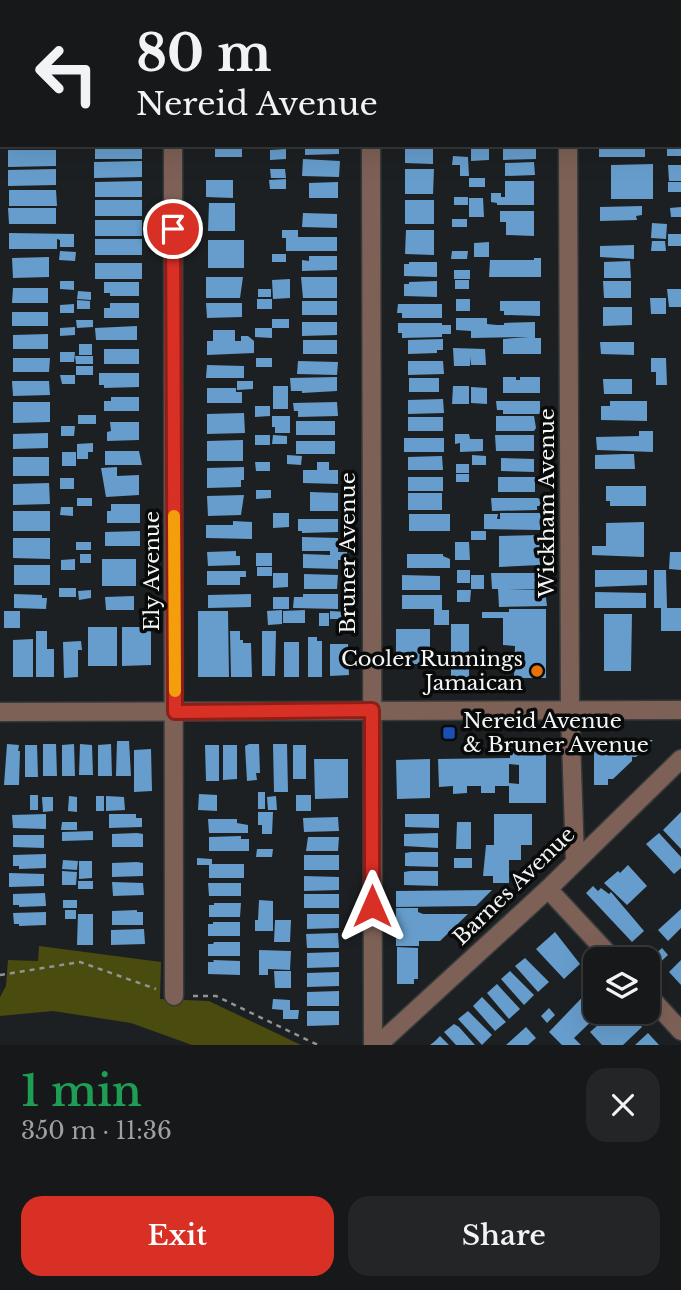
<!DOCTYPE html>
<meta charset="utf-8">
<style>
:root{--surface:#16181a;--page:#232527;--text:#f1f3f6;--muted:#9ea0a2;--line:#353739;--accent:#d93025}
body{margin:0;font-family:"Libre Baskerville",serif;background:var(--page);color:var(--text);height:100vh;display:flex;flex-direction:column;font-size:26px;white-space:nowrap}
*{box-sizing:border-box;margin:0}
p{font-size:23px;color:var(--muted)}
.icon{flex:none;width:38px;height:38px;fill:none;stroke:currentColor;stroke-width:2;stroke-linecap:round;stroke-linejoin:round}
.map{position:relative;height:1045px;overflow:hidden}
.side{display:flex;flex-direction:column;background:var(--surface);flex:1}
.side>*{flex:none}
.hud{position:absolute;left:0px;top:0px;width:682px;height:147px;box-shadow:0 7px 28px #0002,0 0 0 2px var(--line);background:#16181a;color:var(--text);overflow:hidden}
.tools{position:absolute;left:583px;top:947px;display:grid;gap:14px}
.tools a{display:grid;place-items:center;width:77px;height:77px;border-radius:14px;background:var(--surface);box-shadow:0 7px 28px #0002,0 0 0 2px var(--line);font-size:35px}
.pin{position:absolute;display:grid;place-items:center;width:60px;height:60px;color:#fff;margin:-30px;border:4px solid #fff;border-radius:50%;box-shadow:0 2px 7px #0007}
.me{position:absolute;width:77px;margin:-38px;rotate:0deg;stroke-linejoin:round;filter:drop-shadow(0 0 5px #0008)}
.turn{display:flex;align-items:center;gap:24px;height:147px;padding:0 21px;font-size:32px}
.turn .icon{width:91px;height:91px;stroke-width:2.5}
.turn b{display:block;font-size:49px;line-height:60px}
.round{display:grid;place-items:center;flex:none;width:74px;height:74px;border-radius:21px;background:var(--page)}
.headline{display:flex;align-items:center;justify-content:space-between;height:119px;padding:0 21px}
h1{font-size:42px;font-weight:600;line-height:52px;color:#1e9e55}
.cta{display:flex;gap:14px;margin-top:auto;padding:14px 21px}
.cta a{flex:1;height:80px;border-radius:21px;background:var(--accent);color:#fff;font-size:28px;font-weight:600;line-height:80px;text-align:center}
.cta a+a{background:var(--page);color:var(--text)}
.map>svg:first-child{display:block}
.green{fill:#4a4b0f}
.building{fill:#669dcc;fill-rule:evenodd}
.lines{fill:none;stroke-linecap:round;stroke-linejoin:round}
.minor-casing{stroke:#373a3b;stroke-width:21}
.tertiary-casing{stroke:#373a3b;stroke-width:21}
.path{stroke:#919495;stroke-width:2.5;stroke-dasharray:5 5;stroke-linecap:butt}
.minor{stroke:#7e6156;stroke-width:18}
.tertiary{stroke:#7e6156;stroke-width:18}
.route-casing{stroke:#8d1f18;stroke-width:18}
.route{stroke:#d93025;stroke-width:12}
.slow{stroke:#f59e0b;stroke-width:12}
.food-dot{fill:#e8710a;stroke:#090a0a;stroke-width:2.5}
.transit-dot{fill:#1a4fb4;stroke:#090a0a;stroke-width:2.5}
.labels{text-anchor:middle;stroke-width:7;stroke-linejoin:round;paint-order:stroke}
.street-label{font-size:21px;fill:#f3f5f6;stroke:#090a0a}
.poi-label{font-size:21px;fill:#f3f5f6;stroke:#090a0a;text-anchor:end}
</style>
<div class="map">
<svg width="681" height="1045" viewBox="0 0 681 1045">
<rect width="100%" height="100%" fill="#1d2022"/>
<path class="green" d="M39 946 161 962 160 999 209 1001 301 1045H192L131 1023 53 1011 0 1016V997L6 986 8 960 38 961Z"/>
<g class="building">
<rect x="95" y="145" width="47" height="14"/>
<rect x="215" y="145" width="27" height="12"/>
<path d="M305 145H339V154L305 155Z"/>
<path d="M405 145H433V164L405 163Z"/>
<rect x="599" y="145" width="46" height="12"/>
<path d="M503 146H536V159L503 160Z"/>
<rect x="667" y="146" width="14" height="10"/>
<path d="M471 148H489V160L471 161Z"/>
<path d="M286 149V159L270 160V150Z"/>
<path d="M8 150H56V166L8 167Z"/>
<path d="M453 156 468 157 469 176H460V165H452Z"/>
<path d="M303 159 340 161 339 177 302 176Z"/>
<path d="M142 161V177L94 178V162Z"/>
<path d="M534 162 535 175 505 176V163Z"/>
<path d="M653 164V199H611V165Z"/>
<path d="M668 165H681V181H669Z"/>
<path d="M56 169V185L8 186V170Z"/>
<path d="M270 169H285L286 178H271Z"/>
<path d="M405 169H434L433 194H405Z"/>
<rect x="469" y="178" width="16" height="9"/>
<path d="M286 179V189H270L269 180Z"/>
<path d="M206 180H233V198L206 197Z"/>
<path d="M142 181V197H95V182Z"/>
<path d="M505 181H534V205H497V203L491 202V193H501V197H505Z"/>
<path d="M338 182V198H309V183Z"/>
<rect x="668" y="182" width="13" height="10"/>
<path d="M9 190H56L57 206H9Z"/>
<rect x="454" y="197" width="14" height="8"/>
<path d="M469 198H483L484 217H469Z"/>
<rect x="95" y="200" width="47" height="16"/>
<rect x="405" y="200" width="29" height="24"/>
<path d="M209 203H235V231H208Z"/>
<path d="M642 206V215L636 216 637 220 600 221V207Z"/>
<path d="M681 207V217H671L670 208Z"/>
<path d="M8 208H56V224H9Z"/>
<path d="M500 211H534V236L506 235V222H500Z"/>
<path d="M303 213 337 214V228L302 227Z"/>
<rect x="452" y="219" width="15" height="8"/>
<rect x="95" y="220" width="47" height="16"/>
<path d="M652 223 667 224 666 239 651 238Z"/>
<path d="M282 230H298V237H337V251H286V238H282Z"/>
<path d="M406 230H434V255L405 254Z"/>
<path d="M9 233 74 234V247H60V240L57 239V249H9Z"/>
<rect x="668" y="234" width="13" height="12"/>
<rect x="95" y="239" width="47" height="16"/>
<rect x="208" y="240" width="36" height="28"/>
<path d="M652 241H665L666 251H651Z"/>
<path d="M489 242V257H474V243Z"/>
<path d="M634 245V259L600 257V246Z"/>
<path d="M60 251 76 252 75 261 59 260Z"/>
<path d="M452 251H468L467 259H451Z"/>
<rect x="272" y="254" width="14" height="8"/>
<path d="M309 256H337V270L302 271V260L309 261Z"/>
<path d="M49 257V277L13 278 12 258Z"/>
<path d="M534 258H541V277H489L490 260H534Z"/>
<path d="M630 261 631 278H604V262Z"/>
<path d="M409 262H437V277L404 276V264H409Z"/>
<rect x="95" y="263" width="47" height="16"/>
<rect x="454" y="270" width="16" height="9"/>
<path d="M206 277H243L240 298H206Z"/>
<path d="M301 277H337V298H303Z"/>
<path d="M290 279V298L273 299 272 280Z"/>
<rect x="455" y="280" width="14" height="9"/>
<path d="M60 281H74V290L60 289Z"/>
<path d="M437 281V297L404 296V284H409V282Z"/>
<path d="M603 281H631V298H604Z"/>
<path d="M104 282H139V296H110V293H104Z"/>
<path d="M13 288H48V303H12Z"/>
<rect x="258" y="289" width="13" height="8"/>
<path d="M667 289H681V307H669Z"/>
<path d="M78 291 91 292V300L77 299Z"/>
<path d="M650 298H666V314H651Z"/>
<rect x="257" y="299" width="15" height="10"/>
<rect x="456" y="299" width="14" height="12"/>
<path d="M77 300 90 301V309H77Z"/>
<rect x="302" y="301" width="35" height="14"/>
<path d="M500 301H540V316L504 315V311H500Z"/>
<path d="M110 303H139V318H104V308H110Z"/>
<path d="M206 303H242V317L207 318Z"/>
<path d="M74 304V313H60V305Z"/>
<path d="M398 304H442V318H402V313H397Z"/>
<path d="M603 307H632V325L603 326Z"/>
<rect x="12" y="312" width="36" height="14"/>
<path d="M456 318H487V324L497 325H504V323L535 322V338H541V354H503V339L529 337 471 338V331L456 330Z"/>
<rect x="272" y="319" width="17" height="9"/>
<path d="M76 320H93V327L77 328Z"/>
<path d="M302 322H337V335L302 336Z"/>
<path d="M398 323H442V325H451V334H442V337L402 338V333H398Z"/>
<path d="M137 326V340H96L95 328Z"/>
<path d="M75 327V335L60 336V328Z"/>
<path d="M255 328H272V338L255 337Z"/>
<path d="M213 330H235V341H241V336H248L254 341V353L207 355V341H213Z"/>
<path d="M48 334V349H13V335Z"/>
<path d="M443 339V350H437V353L408 354V340Z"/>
<rect x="303" y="340" width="34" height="14"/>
<path d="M600 342H634V355L601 354Z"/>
<rect x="79" y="344" width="13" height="11"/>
<path d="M453 348 485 349 486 365H471L470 357V366H454Z"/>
<rect x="104" y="349" width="35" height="15"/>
<path d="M60 352H75L74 362H60Z"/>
<path d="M75 356H93V364H76Z"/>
<path d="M13 358H50L49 372H13Z"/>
<rect x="256" y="358" width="16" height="9"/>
<path d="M651 358H666L667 385H656V372H651Z"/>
<path d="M298 361 338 362 337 375 297 374Z"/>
<path d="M408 361H443L444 374 408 375Z"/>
<path d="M207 365 244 366V378H206Z"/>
<rect x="76" y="366" width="17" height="9"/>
<path d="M99 373H139V387L104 388V385H99Z"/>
<path d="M60 375H75V384H62Z"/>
<path d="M337 377V391L302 393V391H291L290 378Z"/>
<path d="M503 377H516V380H520V377H540V393H503Z"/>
<rect x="409" y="378" width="30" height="14"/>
<path d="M603 379H632V394H604Z"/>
<path d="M12 381H49L50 395 13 396Z"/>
<path d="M237 381H253V389L237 390Z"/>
<rect x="273" y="386" width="15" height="23"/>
<path d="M453 386H469V404H452Z"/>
<path d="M471 387 487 388V404L471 403Z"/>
<path d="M207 388H236V392H242V403H207Z"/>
<path d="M111 397H139V411H104V401H111Z"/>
<path d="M443 399 444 413 408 414V400Z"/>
<path d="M496 401H540V414H503V410H497Z"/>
<path d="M610 401H647V421L601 420V406H610Z"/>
<path d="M13 402H50V422L13 423Z"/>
<path d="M337 402 338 416 298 417V411H294L293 403Z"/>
<path d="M255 406H270V416L255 417Z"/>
<path d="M244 413 245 433 207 434V414Z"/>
<rect x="78" y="415" width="18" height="9"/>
<path d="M272 416H290V433H275V427H272Z"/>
<path d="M496 416H534L536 428 534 431H496Z"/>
<rect x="408" y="417" width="35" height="14"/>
<rect x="296" y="421" width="39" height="14"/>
<path d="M110 422H139V440L107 441V432L111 431Z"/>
<path d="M61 426H75L74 436H61Z"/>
<path d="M639 431H653V452L597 450 596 437 639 436Z"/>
<path d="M48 433V448L13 449V434Z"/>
<path d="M455 434H469L470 439H483V451L460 452V443L455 444Z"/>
<rect x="255" y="435" width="15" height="10"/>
<path d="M273 435 287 436V444H272Z"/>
<path d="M495 435H534V451H496Z"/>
<rect x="404" y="438" width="40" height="14"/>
<path d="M243 440V461H207V441Z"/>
<rect x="296" y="441" width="39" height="13"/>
<path d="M93 443V452H88V459H77V444Z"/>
<path d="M105 451H139L142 465H105Z"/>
<rect x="62" y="452" width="14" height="14"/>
<path d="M624 454H634L635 469H595V455Z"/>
<path d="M287 455 302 456 301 465 287 464Z"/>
<path d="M472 455 486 456V465H472Z"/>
<path d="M442 456 443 470H408V457Z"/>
<rect x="13" y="457" width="36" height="19"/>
<path d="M501 458 534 459V472L501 471Z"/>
<path d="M255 462H270V471H256Z"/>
<path d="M317 462H329V470H338V484L303 483V470H317Z"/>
<rect x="456" y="464" width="13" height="9"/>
<path d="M117 467V476L139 475V495L106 497 101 468Z"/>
<path d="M244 467V480H241V487L207 488V468Z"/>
<rect x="456" y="474" width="13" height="8"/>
<rect x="408" y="477" width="35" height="14"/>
<rect x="498" y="477" width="37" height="15"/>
<rect x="60" y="478" width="14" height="11"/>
<path d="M49 483 50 504 13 505V484Z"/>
<path d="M606 486H646V506H610V501H606Z"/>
<path d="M256 490H271V498L256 499Z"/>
<path d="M310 492 338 493V511H310Z"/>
<rect x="408" y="493" width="34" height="17"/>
<path d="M244 495 241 515 208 516 207 496Z"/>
<rect x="77" y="498" width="15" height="8"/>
<path d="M491 498H537L541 499V506H537V510L492 511Z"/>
<path d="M111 504H140V523H107V511H111Z"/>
<path d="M61 507H73V516L60 515Z"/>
<rect x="13" y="511" width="37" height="20"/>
<path d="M273 513H289V527L273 528Z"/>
<path d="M500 513H541L540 530 484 529V514H498L497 519H500Z"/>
<rect x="409" y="514" width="41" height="17"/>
<path d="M298 519H338V532L302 533V531H298Z"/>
<path d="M233 521 252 522V539L206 538V525H233Z"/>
<path d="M644 522V557L592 555V546H606V523Z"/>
<path d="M140 531V546H105V532Z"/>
<rect x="471" y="531" width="15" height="9"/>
<path d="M540 535V565L499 567V536Z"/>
<path d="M302 537 338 538V552H347V560H338V569L303 568V554L330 555V551H302Z"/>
<path d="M13 538H50V559L13 558Z"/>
<rect x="76" y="542" width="15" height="8"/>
<path d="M455 542H469L470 560H455Z"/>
<path d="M236 551V556H240V565L208 566 207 552Z"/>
<path d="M670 552H681V570L669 569Z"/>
<rect x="256" y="553" width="16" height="13"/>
<rect x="80" y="554" width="11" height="9"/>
<path d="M407 554H443V556L450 559V568H407Z"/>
<path d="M75 559V570H61V560Z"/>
<rect x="102" y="559" width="34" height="27"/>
<rect x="14" y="565" width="36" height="20"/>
<rect x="257" y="567" width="15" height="9"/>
<rect x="457" y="570" width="13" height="13"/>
<path d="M595 570H647V585L595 587Z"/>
<path d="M654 570H666L667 608H681V631H661V608H654Z"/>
<path d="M207 571H246V577H240V585H207Z"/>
<path d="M273 573H288V587L273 588Z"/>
<path d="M491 573H546V589L507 590H545L547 606 499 607 498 589H492Z"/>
<path d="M304 574 338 575 337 589H304Z"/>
<path d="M402 575 440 576V590H402Z"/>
<rect x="471" y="575" width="13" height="14"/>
<rect x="59" y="588" width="17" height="9"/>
<path d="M91 590V598L79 600 78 591Z"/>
<path d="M457 590H471L470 602H457Z"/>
<path d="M595 592 646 593V608H595Z"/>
<path d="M14 594 42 595V598H47L46 609 14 608Z"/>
<path d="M251 594V607L208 608V595Z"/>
<path d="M303 594H338V609L293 608 294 597H303Z"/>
<path d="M402 595H442V610H449V625H434V609H402Z"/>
<path d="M134 596V610H106L105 597Z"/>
<rect x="273" y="597" width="16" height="12"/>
<path d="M509 609H546V678H514L515 646 503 645V618H482V612H509Z"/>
<path d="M282 610V624L268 625 267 611Z"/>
<path d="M305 610V623H283V611Z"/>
<rect x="4" y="611" width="16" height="17"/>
<path d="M198 611H228L229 677H198Z"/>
<path d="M330 611 347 612V619H330Z"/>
<rect x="319" y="613" width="10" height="13"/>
<path d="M604 614H632L631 671H604Z"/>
<rect x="451" y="624" width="18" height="54"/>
<rect x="88" y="627" width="29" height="39"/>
<path d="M122 627H151V665L122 666Z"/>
<rect x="396" y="629" width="34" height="35"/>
<path d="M36 631H47V649H54V677H36Z"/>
<path d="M230 631H240V640H243V643H251L252 677H231Z"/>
<path d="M262 631H276L275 676H262Z"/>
<path d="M308 637H317V641H322V677H308Z"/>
<path d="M33 639V677H13V640Z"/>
<path d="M81 641 82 650H78V677L64 678 63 642Z"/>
<rect x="284" y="642" width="15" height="35"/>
<path d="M330 644H348L349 675 330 676Z"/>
<path d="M653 740 636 757H632V761L613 779H608V785H594V741Z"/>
<path d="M117 741H129L131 776H116Z"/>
<path d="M510 741 546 742V803H509V786H495V793H481V786H467V793L453 794V786L439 787 438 759 510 758ZM509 764 519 765V784L509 783Z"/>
<path d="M7 744 19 745 18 751H20L19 785H4Z"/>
<path d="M43 744H56L57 776H43Z"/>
<path d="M74 744 75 776H62V745Z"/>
<path d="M80 744 92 745 93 775H79Z"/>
<path d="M111 744 112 776H98V745Z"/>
<path d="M249 744H259L260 773H256L257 780 247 781 245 746Z"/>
<path d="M273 744H287L288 792H274Z"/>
<path d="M25 745H37L38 777H25Z"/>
<path d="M205 745H219V781H206Z"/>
<path d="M223 745H237V779L223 780Z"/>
<rect x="293" y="745" width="13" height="34"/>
<path d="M151 749 152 791 134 792V750Z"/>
<path d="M314 759H348V798L315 799Z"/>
<path d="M430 759V798L397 799 396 760Z"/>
<rect x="258" y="792" width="7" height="17"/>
<path d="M199 794 217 795V811L198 810Z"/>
<rect x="30" y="795" width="8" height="15"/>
<rect x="296" y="795" width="15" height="16"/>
<path d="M69 796 77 797V812L68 811Z"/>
<rect x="96" y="796" width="8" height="15"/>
<path d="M106 796 124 797 125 810 106 811Z"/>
<path d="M276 796 277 810H268L267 797Z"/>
<path d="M42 797H53V811L43 812Z"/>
<path d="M258 812H273L272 834H262V825H258Z"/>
<path d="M681 812V849L663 830Z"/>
<path d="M46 814V829L13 828 12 815Z"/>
<path d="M109 814H136V818H142V827L109 828Z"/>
<path d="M405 814H439V828L405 827Z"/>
<path d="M494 814H532V845H521V860H509V883H493V876H483L486 845H494Z"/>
<path d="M338 817 339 831 304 832 303 818Z"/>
<path d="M208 819H237V823L248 825V833H209Z"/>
<path d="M62 822H77V830H61Z"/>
<path d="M457 822H471V849H456Z"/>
<path d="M93 831V840L62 841V832Z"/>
<path d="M137 833 143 834V847H112V834Z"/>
<path d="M438 833V848L404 846V834Z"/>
<path d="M659 833 681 857V868L674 874 646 844Z"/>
<path d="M13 835H44V848L13 847Z"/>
<path d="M241 836V839H249V851H209V837Z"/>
<path d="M308 837H339L338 851H306Z"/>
<path d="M257 849H273L272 857H256Z"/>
<path d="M411 852H438V867L405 866V853Z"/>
<path d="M46 854V868L19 869V866H13V855Z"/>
<rect x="304" y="855" width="35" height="15"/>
<path d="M197 858 212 859V864H244V878H209V865H197Z"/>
<rect x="454" y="858" width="18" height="10"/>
<path d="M63 860 78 861 77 870 62 869Z"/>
<path d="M79 861H92V878L79 879Z"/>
<path d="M137 862 143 863V876L112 877V863Z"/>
<path d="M628 865 647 886 627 905 604 883 618 871 620 873Z"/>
<path d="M62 871 77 872 76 885H62Z"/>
<path d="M410 871H438V886L404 885V872Z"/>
<path d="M9 873 44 874V886L9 887Z"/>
<path d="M304 876 339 877V890L304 891Z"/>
<rect x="78" y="881" width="15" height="8"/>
<path d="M112 882 143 883 144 895 113 896Z"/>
<path d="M208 883H241V896H209Z"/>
<path d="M593 886 598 891 601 888 609 894 611 892 644 931 632 942 586 893Z"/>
<path d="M492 890 476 906 396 907V891Z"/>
<path d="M45 893 46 906 19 907V905H13V894Z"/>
<rect x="304" y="894" width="35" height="14"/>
<rect x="63" y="900" width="14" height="8"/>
<path d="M259 900 273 901V931H255V920H258Z"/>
<path d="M214 903H241L240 917H209V905H214Z"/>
<path d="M396 908H418V912L423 914H468L440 941H419V946H396Z"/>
<path d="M681 909V928L668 941 658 930Z"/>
<rect x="65" y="910" width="11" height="9"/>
<path d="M137 910V912H143V925H112V911Z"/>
<path d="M46 912V925L19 926V924H14L13 913Z"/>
<path d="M78 914H93V945H77Z"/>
<path d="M307 914H339V928L307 929Z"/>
<path d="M275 920H291L290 942H274Z"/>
<path d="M213 922H240V936H208V924H213Z"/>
<path d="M144 929 145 944 111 945V930Z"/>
<path d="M555 932 580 964 564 979 536 949Z"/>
<path d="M338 933 339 948H307L306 934Z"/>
<path d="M214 942H240V956H208V944H213Z"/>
<path d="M397 947 418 948V979H414V984H397Z"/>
<path d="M662 948 668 955 656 966 650 959Z"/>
<path d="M259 950 291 951 290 970 268 969V975H259Z"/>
<path d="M339 952V967L307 968V953Z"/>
<path d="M525 958 549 982 538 992 515 966Z"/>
<path d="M213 960 240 961V975L208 974V962H214Z"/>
<path d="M681 960V985L669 972Z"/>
<path d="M274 971H291V988H275Z"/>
<path d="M510 971 534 995 524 1005 501 979Z"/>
<path d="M339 972V986L307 987V973Z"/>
<path d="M497 984 520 1009 509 1019 487 993Z"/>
<path d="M595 984V1012H601L574 1038 581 1045H562L549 1032Z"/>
<path d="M339 991V1006H307V992Z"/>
<path d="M482 997 506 1022 495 1031 473 1006Z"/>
<path d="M273 999 290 1000V1010H299L298 1019H283V1010L272 1009Z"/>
<path d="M549 1008 555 1015 547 1023 541 1016Z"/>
<path d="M307 1011H339V1025L307 1026Z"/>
<path d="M468 1011 492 1035 482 1045 458 1019Z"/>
<path d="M613 1012H629L642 1027 623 1045H602L590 1032Z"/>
<path d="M454 1024 459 1027 475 1045H456L444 1032Z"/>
<path d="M526 1027 536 1038 528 1045H506Z"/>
<path d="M648 1033 659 1045H635Z"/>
<path d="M440 1036 449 1045H430L434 1042Z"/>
</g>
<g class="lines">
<g class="minor-casing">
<g id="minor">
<path d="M172 0V2"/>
<path d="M370 0V2"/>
<path d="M567 0V2"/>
<path d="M173 145 174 996"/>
<path d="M371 145 373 1045"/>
<path d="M568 145 570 710 575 860"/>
<path d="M548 889 613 959"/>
<path d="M648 995 681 1031"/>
<path d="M378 1045 548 889 681 759"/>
</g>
</g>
<g class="tertiary-casing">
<path id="tertiary" d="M0 712 681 710"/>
</g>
<g class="path">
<path d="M0 975 80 962 156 989"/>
<path d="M193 996H216L318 1045"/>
</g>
<use href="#minor" class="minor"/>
<use href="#tertiary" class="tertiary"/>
</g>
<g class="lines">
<g class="route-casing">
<path id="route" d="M173 229 175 712 372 710V906"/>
</g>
<use href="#route" class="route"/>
<path class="slow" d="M174 516 175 691"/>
</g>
<circle class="food-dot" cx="537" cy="671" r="7"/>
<rect class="transit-dot" x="442" y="726" width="14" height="14" rx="3.5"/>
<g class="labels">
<g class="street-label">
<text transform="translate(547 503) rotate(-90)" y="7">Wickham Avenue</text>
<text transform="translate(348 553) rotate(-90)" y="7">Bruner Avenue</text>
<text transform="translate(152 571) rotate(-90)" y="7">Ely Avenue</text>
<text transform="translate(514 886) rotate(-44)" y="7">Barnes Avenue</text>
</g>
<g class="poi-label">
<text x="523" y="666">Cooler Runnings<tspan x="523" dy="24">Jamaican</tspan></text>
<text x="463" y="728" text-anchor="start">Nereid Avenue<tspan x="463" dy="24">&amp; Bruner Avenue</tspan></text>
</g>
</g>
</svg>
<div class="tools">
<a><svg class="icon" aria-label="layers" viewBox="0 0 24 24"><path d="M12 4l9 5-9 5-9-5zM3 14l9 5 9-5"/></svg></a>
</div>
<div class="pin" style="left:173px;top:229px;background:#d93025"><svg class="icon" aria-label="arrive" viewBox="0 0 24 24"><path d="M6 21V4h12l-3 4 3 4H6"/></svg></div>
<svg class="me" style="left:372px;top:906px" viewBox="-20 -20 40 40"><path d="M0-17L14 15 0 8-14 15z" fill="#d93025" stroke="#fff" stroke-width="4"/></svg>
<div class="hud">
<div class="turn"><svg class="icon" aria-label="left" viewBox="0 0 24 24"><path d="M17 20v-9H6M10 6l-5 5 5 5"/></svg><div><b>80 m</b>Nereid Avenue</div></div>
</div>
</div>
<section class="side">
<div class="headline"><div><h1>1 min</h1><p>350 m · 11:36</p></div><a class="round"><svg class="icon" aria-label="close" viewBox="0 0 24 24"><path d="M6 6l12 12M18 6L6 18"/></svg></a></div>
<div class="cta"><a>Exit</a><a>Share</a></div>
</section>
